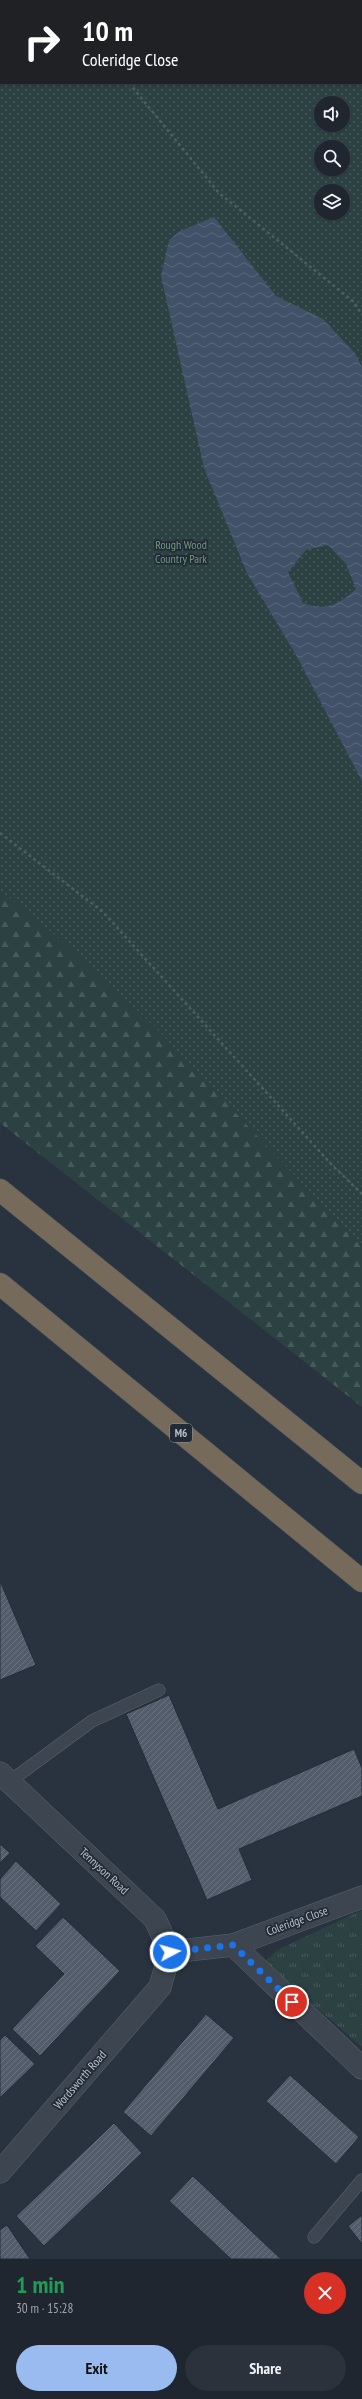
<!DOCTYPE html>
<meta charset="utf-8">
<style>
:root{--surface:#1f2630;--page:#2c323c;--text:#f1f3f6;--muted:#a1a5ab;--line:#3c434c;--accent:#99bbf0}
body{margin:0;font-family:"PT Sans Narrow",sans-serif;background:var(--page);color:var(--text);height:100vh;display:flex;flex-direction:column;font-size:15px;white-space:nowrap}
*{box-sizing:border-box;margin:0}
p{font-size:13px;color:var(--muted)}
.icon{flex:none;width:22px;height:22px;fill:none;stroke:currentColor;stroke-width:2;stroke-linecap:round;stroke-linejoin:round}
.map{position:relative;height:2259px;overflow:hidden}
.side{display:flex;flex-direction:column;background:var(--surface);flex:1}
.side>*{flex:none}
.guide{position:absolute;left:0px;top:0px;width:362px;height:84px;box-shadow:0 1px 3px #0004,0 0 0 1px var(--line);background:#202124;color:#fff;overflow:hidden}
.tools{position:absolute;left:314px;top:96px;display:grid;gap:8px}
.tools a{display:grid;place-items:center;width:36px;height:36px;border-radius:50%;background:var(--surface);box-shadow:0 1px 3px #0004,0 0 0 1px var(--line);font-size:20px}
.pin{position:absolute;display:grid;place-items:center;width:34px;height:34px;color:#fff;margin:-17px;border:2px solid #fff;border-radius:50%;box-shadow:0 1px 4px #0007}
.me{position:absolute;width:44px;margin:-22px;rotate:84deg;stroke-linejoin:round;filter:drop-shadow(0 0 3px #0008)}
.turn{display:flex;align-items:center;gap:14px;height:84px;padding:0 16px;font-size:18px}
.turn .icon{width:52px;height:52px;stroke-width:2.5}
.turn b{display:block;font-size:28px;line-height:34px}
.round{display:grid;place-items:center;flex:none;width:42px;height:42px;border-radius:21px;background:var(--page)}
.summary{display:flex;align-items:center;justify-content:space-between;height:68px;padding:0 16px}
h1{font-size:24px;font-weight:600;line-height:30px;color:#1e9e55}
.button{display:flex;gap:8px;margin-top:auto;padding:8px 16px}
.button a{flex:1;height:46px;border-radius:24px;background:var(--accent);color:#111;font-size:16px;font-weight:600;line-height:46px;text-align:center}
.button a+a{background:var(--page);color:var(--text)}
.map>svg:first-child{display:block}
.grass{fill:url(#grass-tufts)}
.forest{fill:url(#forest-firs)}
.park{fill:url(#park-dots);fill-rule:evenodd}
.water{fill:url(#water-waves);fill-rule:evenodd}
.building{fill:url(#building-hatch);stroke:#232c38}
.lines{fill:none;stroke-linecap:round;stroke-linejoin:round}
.lane-casing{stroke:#5b636e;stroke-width:13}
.street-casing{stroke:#5b636e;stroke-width:23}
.highway-casing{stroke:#47505b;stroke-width:23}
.path{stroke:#4b5e60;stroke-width:2.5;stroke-dasharray:3 3;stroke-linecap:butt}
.lane{stroke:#3d4550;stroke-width:12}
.street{stroke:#3d4550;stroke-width:22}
.highway{stroke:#766b5a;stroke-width:22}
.route{stroke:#1a73e8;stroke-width:7;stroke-dasharray:0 12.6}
.labels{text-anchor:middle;stroke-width:3.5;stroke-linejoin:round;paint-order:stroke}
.shield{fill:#212a36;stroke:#8c939e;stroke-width:1}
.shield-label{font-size:11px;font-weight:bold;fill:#bac0ca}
.park-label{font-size:12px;fill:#73997b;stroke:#212a36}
.street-label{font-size:12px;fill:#bac0ca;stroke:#212a36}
</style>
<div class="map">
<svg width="362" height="2259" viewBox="0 0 362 2259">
<defs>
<pattern id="grass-tufts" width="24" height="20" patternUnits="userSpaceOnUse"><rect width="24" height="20" fill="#2c4142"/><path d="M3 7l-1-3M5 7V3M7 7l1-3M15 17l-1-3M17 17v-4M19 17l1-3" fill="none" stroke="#485b5c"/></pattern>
<pattern id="forest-firs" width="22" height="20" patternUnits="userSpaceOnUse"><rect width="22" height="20" fill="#2c4142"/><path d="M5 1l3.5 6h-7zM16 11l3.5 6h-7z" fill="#485b5c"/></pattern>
<pattern id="park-dots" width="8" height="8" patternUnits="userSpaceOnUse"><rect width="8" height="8" fill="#2c4142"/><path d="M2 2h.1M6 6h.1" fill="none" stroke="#485b5c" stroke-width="1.8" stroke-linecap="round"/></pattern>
<pattern id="water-waves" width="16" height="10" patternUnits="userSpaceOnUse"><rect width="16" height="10" fill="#405168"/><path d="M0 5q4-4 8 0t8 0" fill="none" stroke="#5a687c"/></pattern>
<pattern id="building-hatch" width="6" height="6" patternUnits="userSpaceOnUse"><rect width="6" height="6" fill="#525c6b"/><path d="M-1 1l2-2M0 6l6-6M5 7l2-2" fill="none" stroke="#69727f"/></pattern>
</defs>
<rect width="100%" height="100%" fill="#293340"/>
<path class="grass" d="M360 1911H362V2047L264 1962 277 1950Z"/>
<path class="forest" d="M0 890 68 946 154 1026 362 1247V1407L0 1123Z"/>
<path class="park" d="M0 0H362V1247L154 1026 68 946 0 890ZM1 1H361V83H1ZM321 103H343V125H321ZM321 147H343V169H321ZM321 191H343V213H321Z"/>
<path class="water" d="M214 217 276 296 323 319 355 353 362 367V781L296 655 247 573 204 468 161 276 169 240 180 231ZM328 545 346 564 356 589C339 604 326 612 303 603L288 572 306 550Z"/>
<g class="building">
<path d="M0 1581 36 1665 0 1680Z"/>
<path d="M169 1695 218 1809 354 1749 362 1768V1796L239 1849 252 1880 207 1900 126 1714Z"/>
<path d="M0 1844 10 1853 0 1863Z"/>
<path d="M16 1861 61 1904 36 1931 0 1897V1879Z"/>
<path d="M63 1917 120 1971 40 2056 12 2029 64 1974 35 1946Z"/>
<path d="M206 2014 234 2038 151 2136 123 2112Z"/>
<path d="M5 2035 35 2064 0 2098V2040Z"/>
<path d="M290 2075 359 2137 336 2164 266 2101Z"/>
<path d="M114 2123 142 2153 44 2246 16 2216Z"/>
<path d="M193 2176 281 2259H231L169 2201Z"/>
<path d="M362 2215V2244L348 2226Z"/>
<path d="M7 2225 30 2259H0V2230Z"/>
</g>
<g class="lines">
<g class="lane-casing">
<g id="lane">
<path d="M9 1782 92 1721 159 1690"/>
<path d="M314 2237 362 2180"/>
</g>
</g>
<g class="street-casing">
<g id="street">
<path d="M0 1773 155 1919 170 1952 160 1987 0 2172"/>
<path d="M233 1945 362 2068"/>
<path d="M170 1952 233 1945 362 1897"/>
</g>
</g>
<g class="highway-casing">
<g id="highway">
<path d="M0 1190 362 1483"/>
<path d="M0 1284 362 1581"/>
</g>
</g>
<g class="path">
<path d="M70 0 71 1"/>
<path d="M129 83 219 193 354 302 362 315"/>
<path d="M0 833 103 912 331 1164 362 1194"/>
</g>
<use href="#lane" class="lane"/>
<use href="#street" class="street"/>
<use href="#highway" class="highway"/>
</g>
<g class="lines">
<path class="route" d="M170 1952 233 1945 292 2002"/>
</g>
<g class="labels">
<rect class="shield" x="170" y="1424" width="22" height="18" rx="3"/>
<g class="shield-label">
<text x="181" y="1437">M6</text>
</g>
<g class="park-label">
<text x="181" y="549">Rough Wood<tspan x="181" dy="14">Country Park</tspan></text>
</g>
<g class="street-label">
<text transform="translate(104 1871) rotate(43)" y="4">Tennyson Road</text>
<text transform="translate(297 1921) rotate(-20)" y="4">Coleridge Close</text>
<text transform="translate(80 2080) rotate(-49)" y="4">Wordsworth Road</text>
</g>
</g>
</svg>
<div class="tools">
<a><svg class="icon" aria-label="sound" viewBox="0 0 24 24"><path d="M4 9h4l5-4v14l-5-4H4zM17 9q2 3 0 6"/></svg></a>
<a><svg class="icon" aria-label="search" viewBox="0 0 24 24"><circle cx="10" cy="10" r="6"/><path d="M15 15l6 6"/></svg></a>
<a><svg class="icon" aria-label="layers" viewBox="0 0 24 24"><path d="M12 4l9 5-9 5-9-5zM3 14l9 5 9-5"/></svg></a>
</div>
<div class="pin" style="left:292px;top:2002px;background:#d93025"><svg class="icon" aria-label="arrive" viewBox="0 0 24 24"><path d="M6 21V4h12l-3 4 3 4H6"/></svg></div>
<svg class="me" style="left:170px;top:1952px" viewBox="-20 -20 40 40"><circle r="17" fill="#1a73e8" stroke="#fff" stroke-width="3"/><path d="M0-11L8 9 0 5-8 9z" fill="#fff"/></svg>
<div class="guide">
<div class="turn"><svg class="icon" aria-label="right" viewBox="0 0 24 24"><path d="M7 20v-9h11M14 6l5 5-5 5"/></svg><div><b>10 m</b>Coleridge Close</div></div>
</div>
</div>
<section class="side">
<div class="summary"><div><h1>1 min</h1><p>30 m · 15:28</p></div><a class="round" style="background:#d93025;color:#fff"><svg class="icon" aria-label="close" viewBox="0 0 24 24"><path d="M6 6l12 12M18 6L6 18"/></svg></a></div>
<div class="button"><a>Exit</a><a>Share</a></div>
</section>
